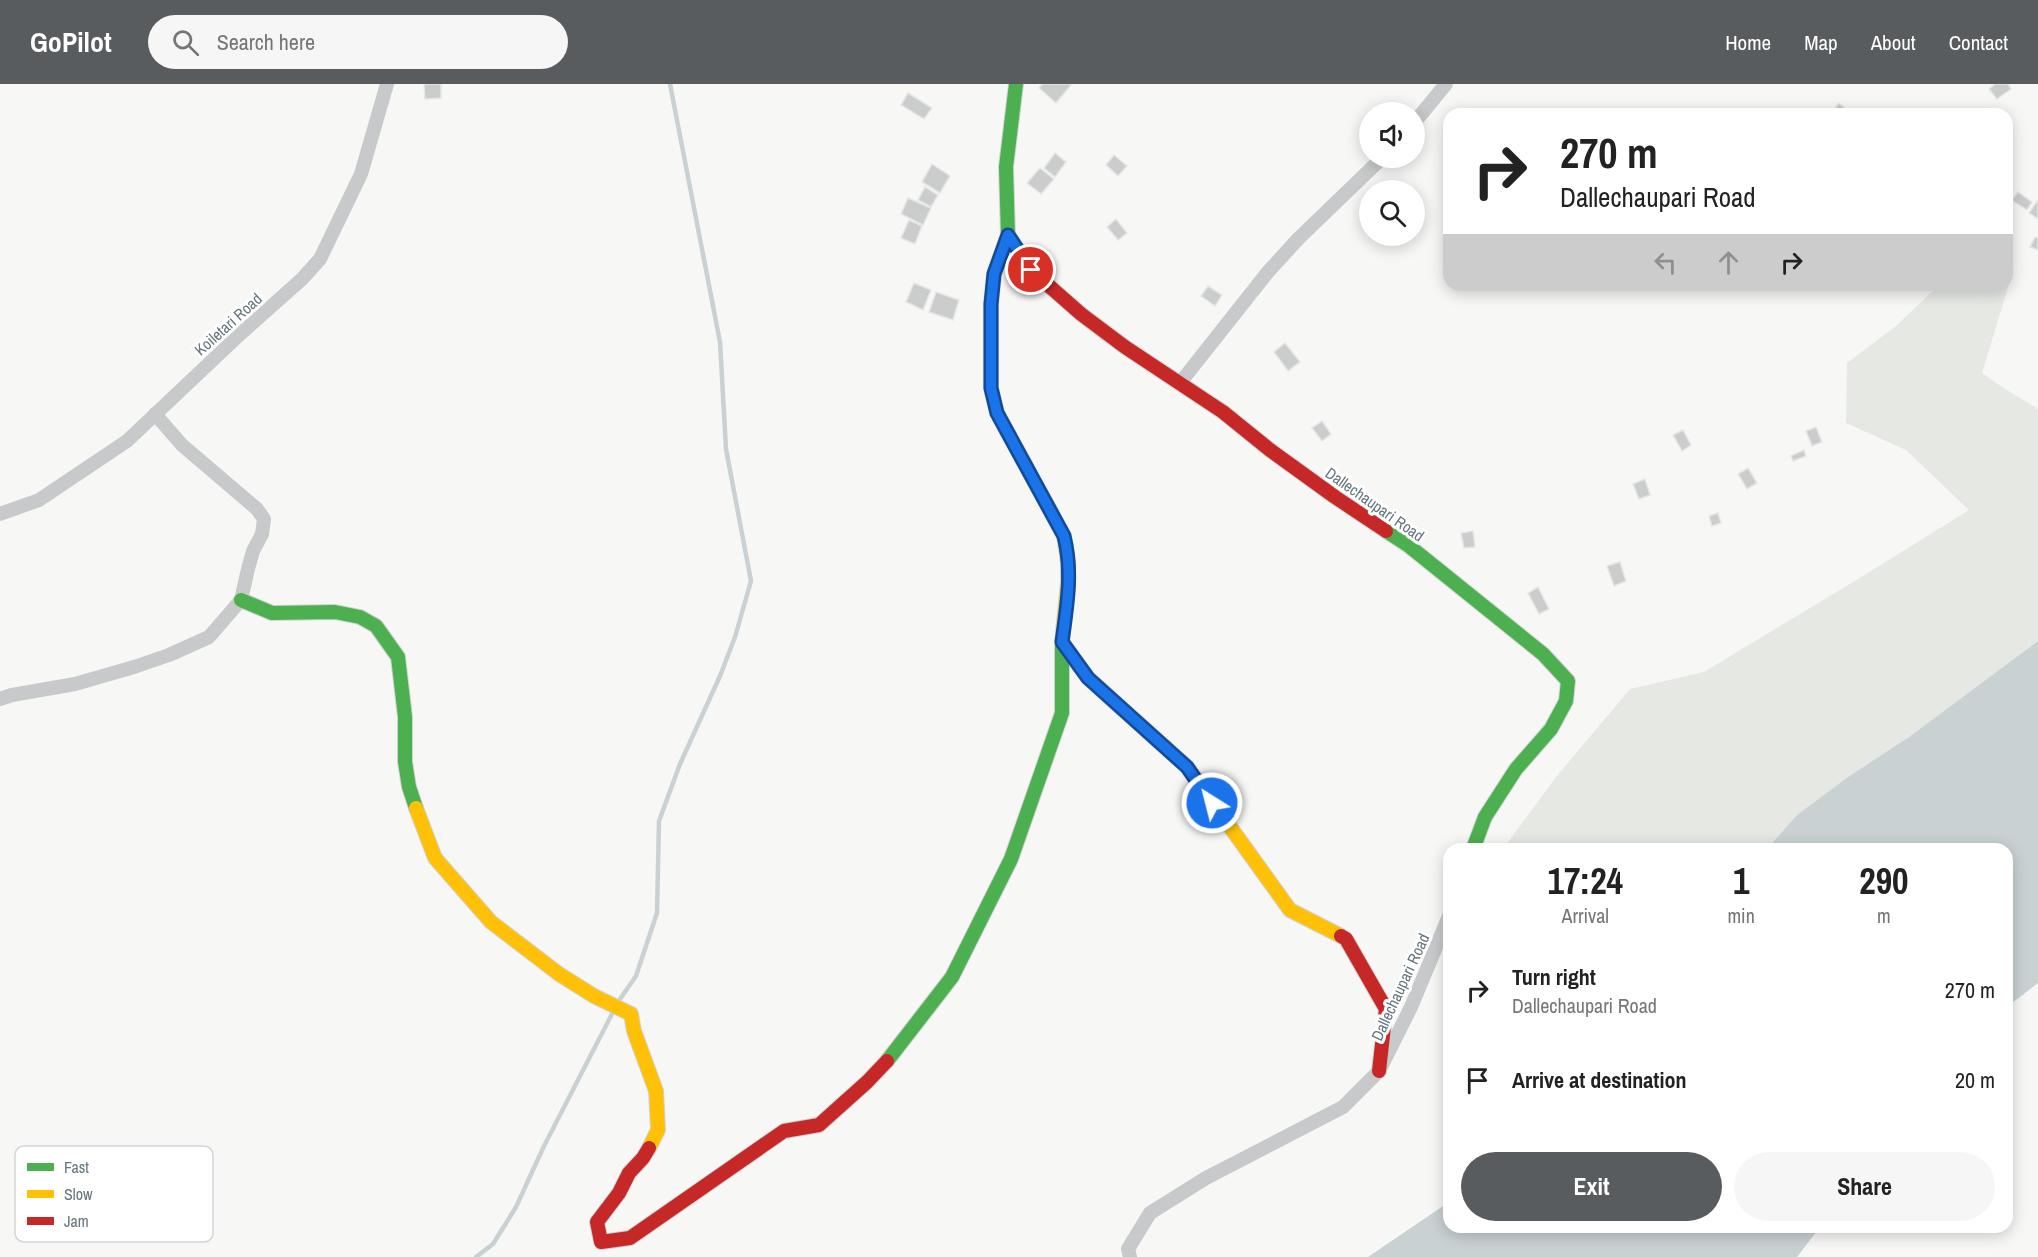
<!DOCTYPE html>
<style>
:root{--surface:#fff;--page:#f6f6f6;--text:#222;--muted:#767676;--accent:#585c5e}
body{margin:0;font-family:"Archivo Narrow",sans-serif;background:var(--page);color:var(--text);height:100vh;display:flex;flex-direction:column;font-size:22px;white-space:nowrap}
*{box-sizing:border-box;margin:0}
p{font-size:20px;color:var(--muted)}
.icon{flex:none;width:33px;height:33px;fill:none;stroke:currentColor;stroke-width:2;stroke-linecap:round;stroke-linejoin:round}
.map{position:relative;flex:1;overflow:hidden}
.side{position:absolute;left:1443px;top:759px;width:570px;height:390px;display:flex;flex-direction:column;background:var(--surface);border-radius:18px;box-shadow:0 3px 15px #0003}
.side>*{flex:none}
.guide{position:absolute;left:1443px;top:24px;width:570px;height:183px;border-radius:18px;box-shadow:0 3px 15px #0003;background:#fff;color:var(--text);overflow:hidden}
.buttons{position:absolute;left:1359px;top:18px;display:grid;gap:12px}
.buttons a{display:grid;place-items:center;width:66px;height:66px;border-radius:50%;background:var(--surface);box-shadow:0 3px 15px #0003;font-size:30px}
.pin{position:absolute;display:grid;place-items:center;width:51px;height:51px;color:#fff;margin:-26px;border:3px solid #fff;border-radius:50%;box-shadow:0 2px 6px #0007}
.me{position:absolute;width:66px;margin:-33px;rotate:324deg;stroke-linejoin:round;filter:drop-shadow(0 0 4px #0008)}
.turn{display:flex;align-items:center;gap:21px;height:126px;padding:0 18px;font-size:27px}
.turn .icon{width:78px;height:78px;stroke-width:2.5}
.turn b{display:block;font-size:42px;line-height:51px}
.lanes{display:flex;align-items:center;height:57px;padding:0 18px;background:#0003;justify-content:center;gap:30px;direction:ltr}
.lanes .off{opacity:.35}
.eta{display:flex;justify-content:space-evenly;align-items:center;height:102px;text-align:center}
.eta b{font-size:36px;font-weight:800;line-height:42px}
.button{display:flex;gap:12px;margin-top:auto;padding:12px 18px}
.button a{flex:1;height:69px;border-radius:36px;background:var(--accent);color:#fff;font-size:24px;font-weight:800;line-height:69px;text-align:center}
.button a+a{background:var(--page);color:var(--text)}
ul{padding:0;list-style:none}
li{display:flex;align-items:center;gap:18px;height:90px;padding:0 18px}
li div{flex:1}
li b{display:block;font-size:22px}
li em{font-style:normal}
header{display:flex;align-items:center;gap:36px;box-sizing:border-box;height:84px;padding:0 30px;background:var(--accent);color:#fff}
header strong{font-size:28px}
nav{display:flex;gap:33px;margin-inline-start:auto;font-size:21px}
.search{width:420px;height:54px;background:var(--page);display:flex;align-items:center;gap:15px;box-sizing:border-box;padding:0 21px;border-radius:33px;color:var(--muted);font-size:22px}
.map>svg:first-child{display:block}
.green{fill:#e6e8e4}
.water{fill:#c9d1d3}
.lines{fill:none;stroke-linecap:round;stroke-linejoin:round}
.stream{stroke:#c9d1d3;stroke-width:4.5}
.building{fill:#cbcdcd;stroke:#e6e6e6;stroke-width:1.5}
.fast-casing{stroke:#d1d3d3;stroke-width:16}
.slow-casing{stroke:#d1d3d3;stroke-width:16}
.jam-casing{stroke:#d1d3d3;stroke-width:16}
.street{stroke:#c7c9ca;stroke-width:14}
.fast{stroke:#4caf50;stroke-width:14}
.slow{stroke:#ffc107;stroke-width:14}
.jam{stroke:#c62828;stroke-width:14}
.route-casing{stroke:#114b97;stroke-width:15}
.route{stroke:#1a73e8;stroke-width:10}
.labels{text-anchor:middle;stroke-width:6;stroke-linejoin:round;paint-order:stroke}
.street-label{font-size:16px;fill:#66767d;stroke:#fff}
.key{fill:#fff;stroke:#d1d6d8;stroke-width:1.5}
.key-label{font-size:16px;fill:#66767d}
</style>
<header>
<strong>GoPilot</strong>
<div class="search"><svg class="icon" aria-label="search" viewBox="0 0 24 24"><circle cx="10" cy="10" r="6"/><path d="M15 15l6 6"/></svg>Search here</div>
<nav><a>Home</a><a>Map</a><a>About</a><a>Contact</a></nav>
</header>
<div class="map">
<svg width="2038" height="1173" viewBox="0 0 2038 1173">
<rect width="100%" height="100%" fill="#f7f7f6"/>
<path class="green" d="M2007 190H2012L1982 289 2005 305 2038 325V557L1909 653 1848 693 1797 731 1767 765H1503L1556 693 1630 605 1704 588 1863 492 1969 426 1906 366 1846 339 1847 279 1896 242 1939 201H2007Z"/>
<g class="water">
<path d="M2038 557V899L2007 923V765H1767L1797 731 1848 693 1909 653Z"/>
<path d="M1449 1118V1143H1820L1797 1173H1368Z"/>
</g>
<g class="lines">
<g class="stream">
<path d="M618 918 636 892 657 829 659 737 680 680 720 592 735 553 751 497 726 365 720 258 670 0"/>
<path d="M476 1173 493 1160 516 1123 544 1062 613 928"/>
</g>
</g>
<g class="building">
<path d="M424 0H441V14L425 15Z"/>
<path d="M1042 0H1070L1071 1 1056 19 1039 4Z"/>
<path d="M1995 0H2008L2011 5 1997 15 1989 5Z"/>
<path d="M908 9 932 24 924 35 901 21Z"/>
<path d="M1839 19 1847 26 1844 30H1830Z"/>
<path d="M1055 69 1066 78 1055 93 1044 84Z"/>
<path d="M1114 71 1127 82 1118 92 1106 81Z"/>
<path d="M932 80 950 92 940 109 922 98Z"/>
<path d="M1040 84 1054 95 1041 110 1027 99Z"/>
<path d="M925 103 938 111 931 123 918 116Z"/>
<path d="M2018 108 2032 118 2027 126 2012 116Z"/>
<path d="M908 114 931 124 923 141 901 130Z"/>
<path d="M2037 117H2038V135L2029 129Z"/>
<path d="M1116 135 1127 149 1118 156 1107 143Z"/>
<path d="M909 136 922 142 915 160 901 154Z"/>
<path d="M2035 153 2038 154V166L2030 163Z"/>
<path d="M914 199 931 206 923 226 906 218Z"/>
<path d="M1208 202 1222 211 1215 222 1201 212Z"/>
<path d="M936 208 959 216 953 236 929 228Z"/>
<path d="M1285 259 1300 278 1288 287 1274 268Z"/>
<path d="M1322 337 1331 350 1322 357 1312 344Z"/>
<path d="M1816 343 1822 358 1812 362 1806 347Z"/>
<path d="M1683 346 1691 361 1682 367 1673 351Z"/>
<path d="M1804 366 1806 372 1793 377 1791 372Z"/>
<path d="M1748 384 1757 399 1747 405 1738 390Z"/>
<path d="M1645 395 1650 411 1639 415 1633 400Z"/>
<path d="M1718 429 1721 439 1712 442 1709 432Z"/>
<path d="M1473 447 1475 463 1464 464 1461 449Z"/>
<path d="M1620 478 1626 497 1614 502 1607 482Z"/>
<path d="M1538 503 1549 525 1539 530 1528 509Z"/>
</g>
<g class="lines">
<g class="fast-casing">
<g id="fast">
<path d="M1016 0 1006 83 1008 151 994 190 991 220V304L997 329 1064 452 1068 478V498"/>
<path d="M1386 447 1409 462 1543 570 1568 597 1566 617 1551 645 1516 685 1485 733 1473 765"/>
<path d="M241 516 272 529 335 528 360 533 376 542 398 573 405 633V678L409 703 416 724"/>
<path d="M887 977 952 893 1011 775 1062 629V558"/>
</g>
</g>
<g class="slow-casing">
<g id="slow">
<path d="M1068 498 1062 558 1088 594 1187 683 1290 826 1341 852"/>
<path d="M416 724 435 774 491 838 559 890 594 912 631 930 634 947 656 1007 658 1046 649 1064"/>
</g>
</g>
<g class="jam-casing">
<g id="jam">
<path d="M1008 151 1031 186 1081 230 1125 263 1223 328 1270 366 1335 413 1386 447"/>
<path d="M1341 852 1346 855 1386 925 1379 987"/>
<path d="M649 1064 643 1074 629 1089 619 1109 597 1138 601 1158 630 1154 784 1047 819 1041 867 998 887 977"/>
</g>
</g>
<g class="street">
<path d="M1414 39 1446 0"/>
<path d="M1180 299 1267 189 1298 155 1382 74"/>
<path d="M0 430 39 416 127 357 238 252 302 195 320 175 361 90 387 0"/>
<path d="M0 615 12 611 75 600 134 583 169 571 209 553 241 516 248 485 253 467 262 450 264 435 257 425 182 361 155 330"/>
<path d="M1130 1173 1128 1165 1150 1129 1206 1094 1343 1023 1379 987 1411 923 1449 832"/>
</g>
<use href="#fast" class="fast"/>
<use href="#slow" class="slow"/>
<use href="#jam" class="jam"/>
</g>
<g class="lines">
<g class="route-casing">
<path id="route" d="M1031 186 1008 151 994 190 991 220V304L997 329 1064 452C1073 487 1067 522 1062 558L1088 594 1187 683 1212 719"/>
</g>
<use href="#route" class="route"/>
</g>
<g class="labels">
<g class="street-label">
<text transform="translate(228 240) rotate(-42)" y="6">Koiletari Road</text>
<text transform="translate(1375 420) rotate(35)" y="6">Dallechaupari Road</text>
<text transform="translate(1400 903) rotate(-65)" y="6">Dallechaupari Road</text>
</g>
</g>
<rect x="15" y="1062" width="198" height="96" rx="9" class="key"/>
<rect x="27" y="1079" width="27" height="8" fill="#4caf50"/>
<rect x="27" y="1106" width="27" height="8" fill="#ffc107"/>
<rect x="27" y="1133" width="27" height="8" fill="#c62828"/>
<g class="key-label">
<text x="64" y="1089">Fast</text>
<text x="64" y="1116">Slow</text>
<text x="64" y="1143">Jam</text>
</g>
</svg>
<div class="buttons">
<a><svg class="icon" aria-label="sound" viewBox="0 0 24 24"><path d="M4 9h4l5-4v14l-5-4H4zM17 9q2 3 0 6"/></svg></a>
<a><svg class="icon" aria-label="search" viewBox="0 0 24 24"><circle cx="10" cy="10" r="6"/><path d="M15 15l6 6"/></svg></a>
</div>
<div class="pin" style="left:1031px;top:186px;background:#d93025"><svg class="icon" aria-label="arrive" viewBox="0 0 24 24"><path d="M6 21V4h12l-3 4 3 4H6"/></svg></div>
<svg class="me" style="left:1212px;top:719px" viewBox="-20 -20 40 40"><circle r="17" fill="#1a73e8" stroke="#fff" stroke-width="3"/><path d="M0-11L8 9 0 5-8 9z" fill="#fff"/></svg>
<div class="guide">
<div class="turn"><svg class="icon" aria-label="right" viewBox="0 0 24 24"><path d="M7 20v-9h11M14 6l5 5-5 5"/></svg><div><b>270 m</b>Dallechaupari Road</div></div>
<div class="lanes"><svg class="icon off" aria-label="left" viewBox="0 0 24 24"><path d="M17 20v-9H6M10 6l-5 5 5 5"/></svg><svg class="icon off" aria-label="ahead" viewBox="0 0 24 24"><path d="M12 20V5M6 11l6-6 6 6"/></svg><svg class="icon" aria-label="right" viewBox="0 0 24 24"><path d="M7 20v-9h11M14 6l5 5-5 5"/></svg></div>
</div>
<section class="side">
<div class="eta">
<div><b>17:24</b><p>Arrival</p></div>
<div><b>1</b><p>min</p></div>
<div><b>290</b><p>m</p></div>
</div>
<ul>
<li><svg class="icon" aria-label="right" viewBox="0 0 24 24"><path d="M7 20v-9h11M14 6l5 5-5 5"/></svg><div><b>Turn right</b><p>Dallechaupari Road</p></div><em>270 m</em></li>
<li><svg class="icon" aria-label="arrive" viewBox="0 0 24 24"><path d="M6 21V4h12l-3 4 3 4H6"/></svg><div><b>Arrive at destination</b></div><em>20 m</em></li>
</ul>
<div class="button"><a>Exit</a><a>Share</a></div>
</section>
</div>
